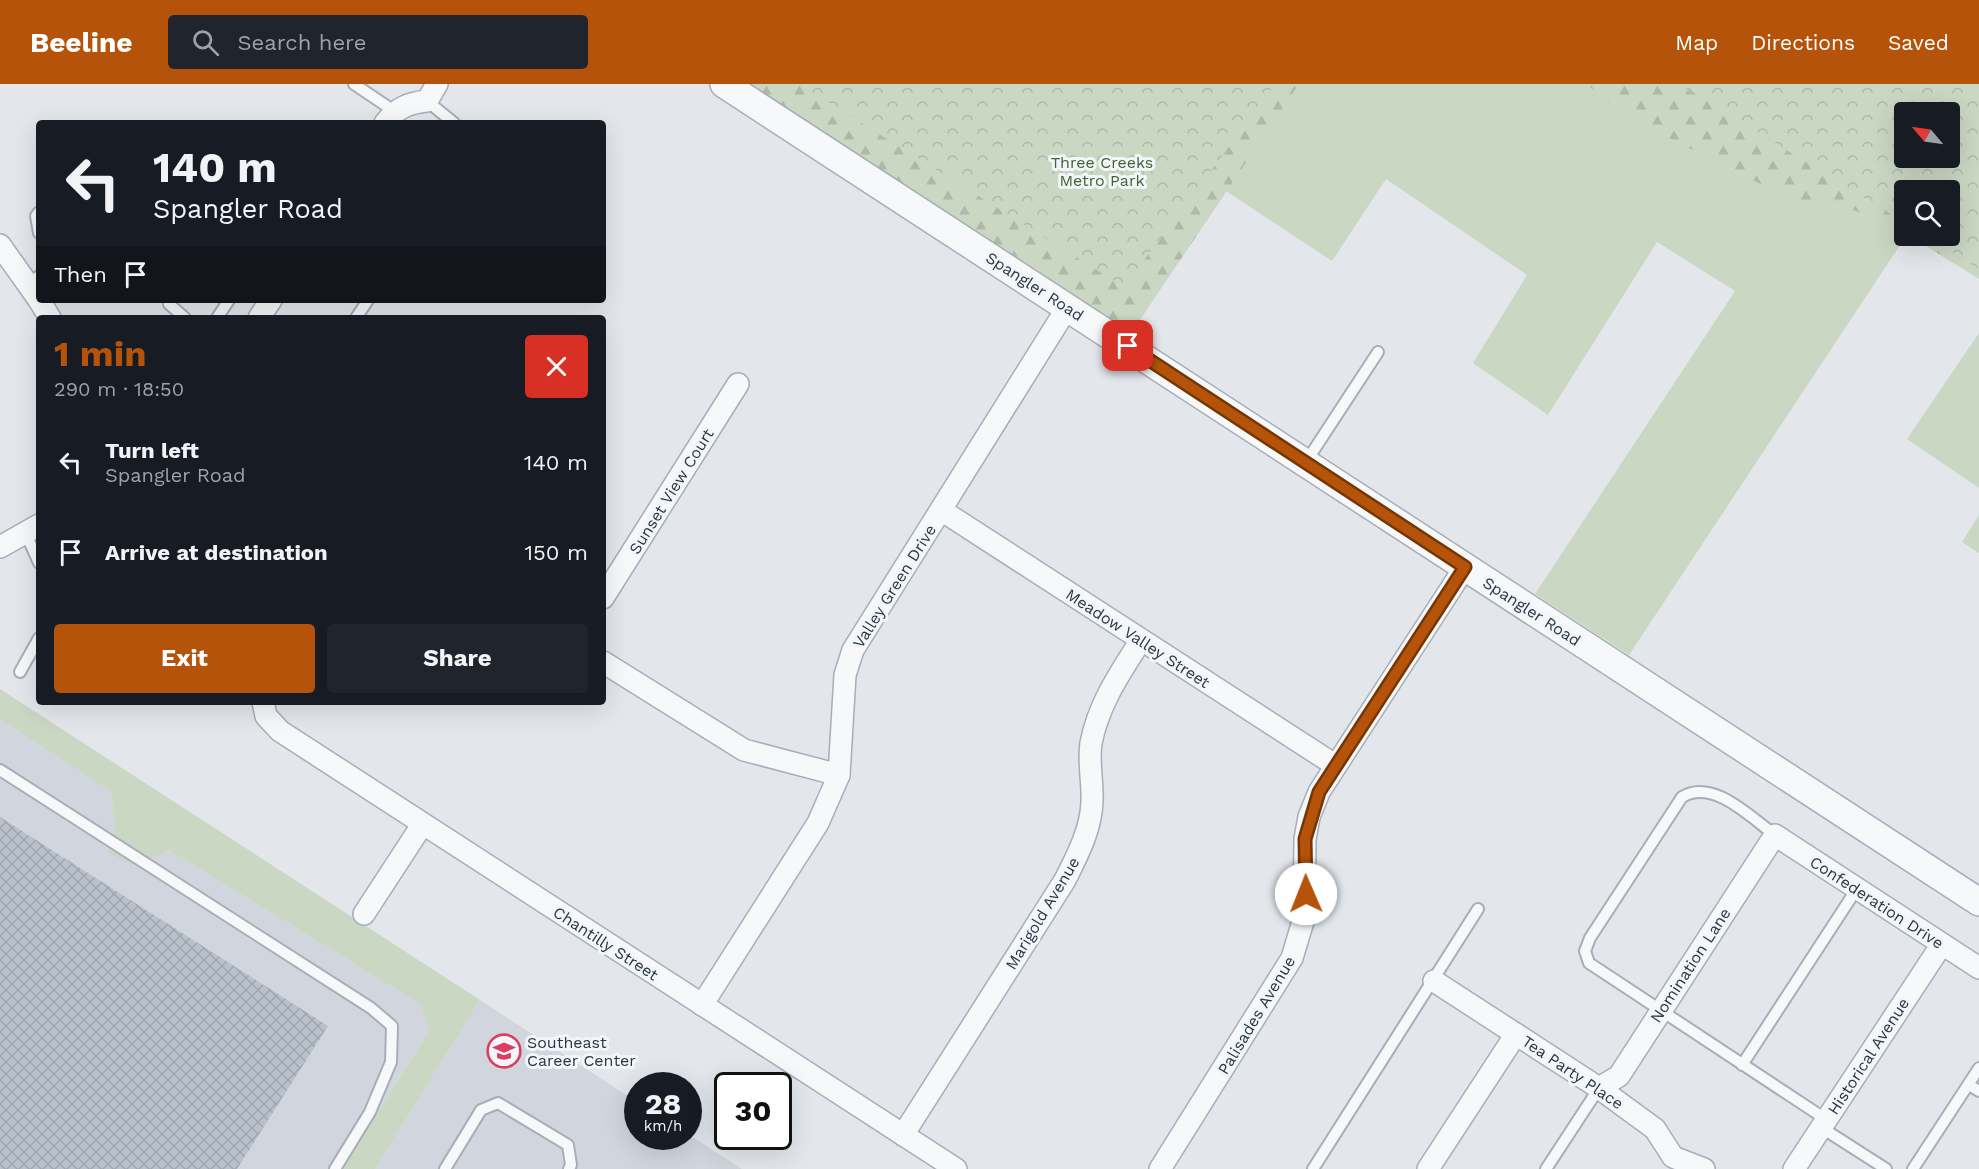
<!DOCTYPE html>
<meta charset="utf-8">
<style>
:root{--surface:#171b24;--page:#20242c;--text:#f1f3f6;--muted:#9ea1a6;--accent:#b45309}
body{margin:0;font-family:"Work Sans",sans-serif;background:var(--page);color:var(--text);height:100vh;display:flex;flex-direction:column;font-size:22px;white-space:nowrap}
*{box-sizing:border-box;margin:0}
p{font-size:20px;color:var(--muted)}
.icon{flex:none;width:33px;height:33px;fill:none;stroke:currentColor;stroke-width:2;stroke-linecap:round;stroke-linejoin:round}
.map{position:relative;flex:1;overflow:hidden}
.panel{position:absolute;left:36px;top:231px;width:570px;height:390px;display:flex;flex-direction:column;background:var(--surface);border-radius:6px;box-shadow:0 6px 24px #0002}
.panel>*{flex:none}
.hud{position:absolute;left:36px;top:36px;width:570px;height:183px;border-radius:6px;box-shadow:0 6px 24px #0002;background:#171b24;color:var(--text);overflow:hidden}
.needle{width:39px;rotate:299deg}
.controls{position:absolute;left:1894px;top:18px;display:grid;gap:12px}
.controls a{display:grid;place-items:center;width:66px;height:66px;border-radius:6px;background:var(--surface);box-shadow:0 6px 24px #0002;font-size:30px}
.speed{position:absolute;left:624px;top:988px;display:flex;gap:12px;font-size:30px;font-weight:700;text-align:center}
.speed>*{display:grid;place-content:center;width:78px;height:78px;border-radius:50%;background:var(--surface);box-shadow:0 6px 24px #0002;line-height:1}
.speed small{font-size:15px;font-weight:400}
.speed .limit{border:3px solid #111;border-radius:9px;background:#fff;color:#111}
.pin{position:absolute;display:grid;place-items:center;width:51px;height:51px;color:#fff;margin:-26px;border-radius:12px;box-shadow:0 3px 9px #0006}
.me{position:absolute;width:66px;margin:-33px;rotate:359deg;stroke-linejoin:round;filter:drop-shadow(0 0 4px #0008)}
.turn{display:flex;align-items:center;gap:21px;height:126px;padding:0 18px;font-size:27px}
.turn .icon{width:78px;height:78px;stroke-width:2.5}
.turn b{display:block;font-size:42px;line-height:51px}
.then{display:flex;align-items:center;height:57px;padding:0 18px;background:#0003;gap:12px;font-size:22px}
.round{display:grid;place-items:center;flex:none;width:63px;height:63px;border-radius:6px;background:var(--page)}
.summary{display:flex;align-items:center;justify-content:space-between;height:102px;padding:0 18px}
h1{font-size:36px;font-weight:700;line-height:45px;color:var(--accent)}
.button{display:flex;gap:12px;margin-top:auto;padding:12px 18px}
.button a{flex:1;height:69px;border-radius:6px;background:var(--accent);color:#fff;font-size:24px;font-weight:700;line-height:69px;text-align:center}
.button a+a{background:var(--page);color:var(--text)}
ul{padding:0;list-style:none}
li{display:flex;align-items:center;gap:18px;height:90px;padding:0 18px}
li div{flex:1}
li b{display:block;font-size:22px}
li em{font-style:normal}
header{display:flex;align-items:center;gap:36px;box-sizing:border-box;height:84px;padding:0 30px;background:var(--accent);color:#fff}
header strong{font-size:28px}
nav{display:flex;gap:33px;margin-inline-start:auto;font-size:21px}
.search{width:420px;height:54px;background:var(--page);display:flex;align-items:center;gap:15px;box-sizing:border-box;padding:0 21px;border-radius:6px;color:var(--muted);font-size:22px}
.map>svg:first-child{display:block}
.built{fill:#d1d6de}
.grass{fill:#cad7c3}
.forest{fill:url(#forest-firs)}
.park{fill:url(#park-crowns);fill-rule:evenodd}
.building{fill:url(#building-cross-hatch)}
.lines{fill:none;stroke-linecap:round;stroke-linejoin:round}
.service-casing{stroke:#a7aeb7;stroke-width:14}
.minor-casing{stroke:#a7aeb7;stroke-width:24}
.tertiary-casing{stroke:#a7aeb7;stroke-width:30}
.service{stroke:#f6f8fa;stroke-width:10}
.minor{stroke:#f6f8fa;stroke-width:21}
.tertiary{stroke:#f6f8fa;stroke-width:27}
.route-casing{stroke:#753606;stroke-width:15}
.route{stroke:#b45309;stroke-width:10}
.labels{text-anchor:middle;stroke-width:6;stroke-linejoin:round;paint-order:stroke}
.park-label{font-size:16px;fill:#416335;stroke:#f3f6f9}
.street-label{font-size:16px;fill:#293646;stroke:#f3f6f9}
.poi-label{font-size:16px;fill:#293646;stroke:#f3f6f9;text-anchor:start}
</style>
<header>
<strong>Beeline</strong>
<div class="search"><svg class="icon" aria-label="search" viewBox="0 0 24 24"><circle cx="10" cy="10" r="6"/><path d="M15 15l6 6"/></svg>Search here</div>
<nav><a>Map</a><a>Directions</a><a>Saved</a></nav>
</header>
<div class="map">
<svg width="1979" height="1085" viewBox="0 0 1979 1085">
<defs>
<pattern id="forest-firs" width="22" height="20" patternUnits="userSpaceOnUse" patternTransform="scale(1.5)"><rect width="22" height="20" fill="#cad7c3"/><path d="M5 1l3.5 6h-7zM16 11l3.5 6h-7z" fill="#aeb9a9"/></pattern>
<pattern id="park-crowns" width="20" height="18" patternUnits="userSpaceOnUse" patternTransform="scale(1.5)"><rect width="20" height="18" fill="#cad7c3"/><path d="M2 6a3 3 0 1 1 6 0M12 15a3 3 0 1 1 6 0" fill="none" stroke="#aeb9a9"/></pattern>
<pattern id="building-cross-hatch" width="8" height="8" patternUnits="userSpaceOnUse" patternTransform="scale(1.5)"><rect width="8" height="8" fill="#b9c1cb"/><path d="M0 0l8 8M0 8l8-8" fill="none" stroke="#9fa6b0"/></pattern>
</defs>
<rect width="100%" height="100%" fill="#e3e7ec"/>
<g class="built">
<path d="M0 635 111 708 115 746 139 780 169 766 420 920 429 947 343 1085H0Z"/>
<path d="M480 916 637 1018 638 1053H688L689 1051 742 1085H375Z"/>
</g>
<g class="grass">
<path d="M1299 0H1586L1625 32 1796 118 1851 125 1905 149 1906 152 1629 571 1535 510 1735 207 1657 158 1548 331 1473 279 1527 191 1386 95 1332 177 1226 107Z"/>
<path d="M1979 249V404L1907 355Z"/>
<path d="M1979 431V469L1962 458Z"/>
<path d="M0 605 480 916 375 1085H343L429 947 420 920 169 766C138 780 139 787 108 768L115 746 111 708 0 635Z"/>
</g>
<g class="forest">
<path d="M742 0H1299L1129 252Z"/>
<path d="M1586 0H1894L1883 70 1979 116V195L1910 152H1950V106H1905V149L1851 125 1796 118 1625 32Z"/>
</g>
<g class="park">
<path d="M799 0H1276L1124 203Z"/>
<path d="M1679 0H1979V185L1925 152H1950V106H1905V139ZM1905 28H1950V74H1905Z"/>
</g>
<path class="building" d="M0 733 328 942 237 1085H0Z"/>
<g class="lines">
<g class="service-casing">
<g id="service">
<path d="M354 0 394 27"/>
<path d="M427 17 454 39"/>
<path d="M39 128 36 132 39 149"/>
<path d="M29 199 39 192"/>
<path d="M172 216 169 220 185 234"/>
<path d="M217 234 229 216"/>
<path d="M356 234 368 216"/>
<path d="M1306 378 1378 268"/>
<path d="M26 450 39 479"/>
<path d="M20 588 39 554"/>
<path d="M0 686 371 924 392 942 391 978 370 1028 335 1085"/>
<path d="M1775 751C1750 733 1713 694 1682 713L1590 854 1585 867 1589 879 1827 1036"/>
<path d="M1742 981 1856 806"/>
<path d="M1969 1001 1979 1007"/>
<path d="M1822 1044 1886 1085"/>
<path d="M445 1085 481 1026 498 1019 568 1061 571 1081 569 1085"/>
<path d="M1313 1085 1478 825"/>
<path d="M1546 1085 1599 1004"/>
<path d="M1913 1085 1979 984"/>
</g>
</g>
<g class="minor-casing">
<g id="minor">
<path d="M385 39C397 24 408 19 427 17L437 0"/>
<path d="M0 161 39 216"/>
<path d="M39 216 50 234"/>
<path d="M259 234 271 216"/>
<path d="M941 426 1335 681"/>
<path d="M0 463 39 441"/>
<path d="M603 514 738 300"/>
<path d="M603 578 744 666 839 691"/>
<path d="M263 618 266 632 280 647 956 1085"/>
<path d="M364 830 422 741"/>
<path d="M1434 897 1599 1004 1655 1045 1673 1073 1704 1085"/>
<path d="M702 921 818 739 839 691 845 591 853 566 1067 224"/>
<path d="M1599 1004 1619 992 1775 751 1979 884"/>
<path d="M903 1051 1065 796C1077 772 1091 746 1092 718 1093 699 1088 678 1091 659 1099 619 1120 589 1141 556"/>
<path d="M1160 1085 1292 874 1304 834 1305 755 1309 733 1319 708 1465 483"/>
<path d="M1428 1085 1516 950"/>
<path d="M1794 1085 1942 860"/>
</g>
</g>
<g class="tertiary-casing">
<path id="tertiary" d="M724 0 1979 818"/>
</g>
<use href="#service" class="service"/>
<use href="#minor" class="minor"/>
<use href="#tertiary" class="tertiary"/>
</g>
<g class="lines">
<g class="route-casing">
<path id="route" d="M1128 262 1465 483 1319 708 1305 755 1306 810"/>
</g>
<use href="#route" class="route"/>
</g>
<defs>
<g id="school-ring" transform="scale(1.725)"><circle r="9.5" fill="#f3f6f9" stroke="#db3e61" stroke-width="1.5"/><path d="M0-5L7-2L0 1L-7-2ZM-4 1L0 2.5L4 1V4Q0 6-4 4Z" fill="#db3e61"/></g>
</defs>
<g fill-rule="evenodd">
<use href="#school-ring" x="504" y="967"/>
</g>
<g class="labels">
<g class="park-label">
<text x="1102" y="84">Three Creeks<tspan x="1102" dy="18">Metro Park</tspan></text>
</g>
<g class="street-label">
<text transform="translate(1035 202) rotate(33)" y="6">Spangler Road</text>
<text transform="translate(671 407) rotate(-58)" y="6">Sunset View Court</text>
<text transform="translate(894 502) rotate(-58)" y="6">Valley Green Drive</text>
<text transform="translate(1532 527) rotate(33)" y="6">Spangler Road</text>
<text transform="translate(1138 554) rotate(33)" y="6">Meadow Valley Street</text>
<text transform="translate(1877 818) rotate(33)" y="6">Confederation Drive</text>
<text transform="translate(1042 829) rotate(-59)" y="6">Marigold Avenue</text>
<text transform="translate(606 859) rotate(33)" y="6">Chantilly Street</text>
<text transform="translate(1690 881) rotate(-57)" y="6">Nomination Lane</text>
<text transform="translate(1256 931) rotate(-59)" y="6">Palisades Avenue</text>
<text transform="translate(1868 972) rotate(-57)" y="6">Historical Avenue</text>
<text transform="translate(1573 988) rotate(34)" y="6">Tea Party Place</text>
</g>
<g class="poi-label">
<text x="527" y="964">Southeast<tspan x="527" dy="18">Career Center</tspan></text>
</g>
</g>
</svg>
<div class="controls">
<a><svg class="needle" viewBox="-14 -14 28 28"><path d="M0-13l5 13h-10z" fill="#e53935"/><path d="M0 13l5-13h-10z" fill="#9ea1a6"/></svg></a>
<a><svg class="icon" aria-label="search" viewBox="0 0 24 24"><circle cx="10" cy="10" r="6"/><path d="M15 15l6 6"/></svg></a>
</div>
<div class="speed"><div>28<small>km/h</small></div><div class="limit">30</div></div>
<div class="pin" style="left:1128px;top:262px;background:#d93025"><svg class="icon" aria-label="arrive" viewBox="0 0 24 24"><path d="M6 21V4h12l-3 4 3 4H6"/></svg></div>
<svg class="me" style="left:1306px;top:810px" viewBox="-20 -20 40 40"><circle r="19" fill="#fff"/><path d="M0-13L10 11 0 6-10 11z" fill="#b45309"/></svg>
<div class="hud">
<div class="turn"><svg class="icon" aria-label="left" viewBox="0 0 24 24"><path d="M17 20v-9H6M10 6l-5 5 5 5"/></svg><div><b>140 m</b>Spangler Road</div></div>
<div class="then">Then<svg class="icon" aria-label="arrive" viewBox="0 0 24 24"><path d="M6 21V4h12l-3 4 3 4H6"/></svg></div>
</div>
<section class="panel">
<div class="summary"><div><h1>1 min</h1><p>290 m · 18:50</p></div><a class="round" style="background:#d93025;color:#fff"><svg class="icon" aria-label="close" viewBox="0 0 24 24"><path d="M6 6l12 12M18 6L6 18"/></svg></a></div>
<ul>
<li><svg class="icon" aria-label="left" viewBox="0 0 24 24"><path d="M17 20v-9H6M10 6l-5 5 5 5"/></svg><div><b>Turn left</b><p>Spangler Road</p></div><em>140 m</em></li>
<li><svg class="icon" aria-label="arrive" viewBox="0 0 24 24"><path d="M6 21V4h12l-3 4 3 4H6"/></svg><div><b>Arrive at destination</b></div><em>150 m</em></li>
</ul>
<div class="button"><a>Exit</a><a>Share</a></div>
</section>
</div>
